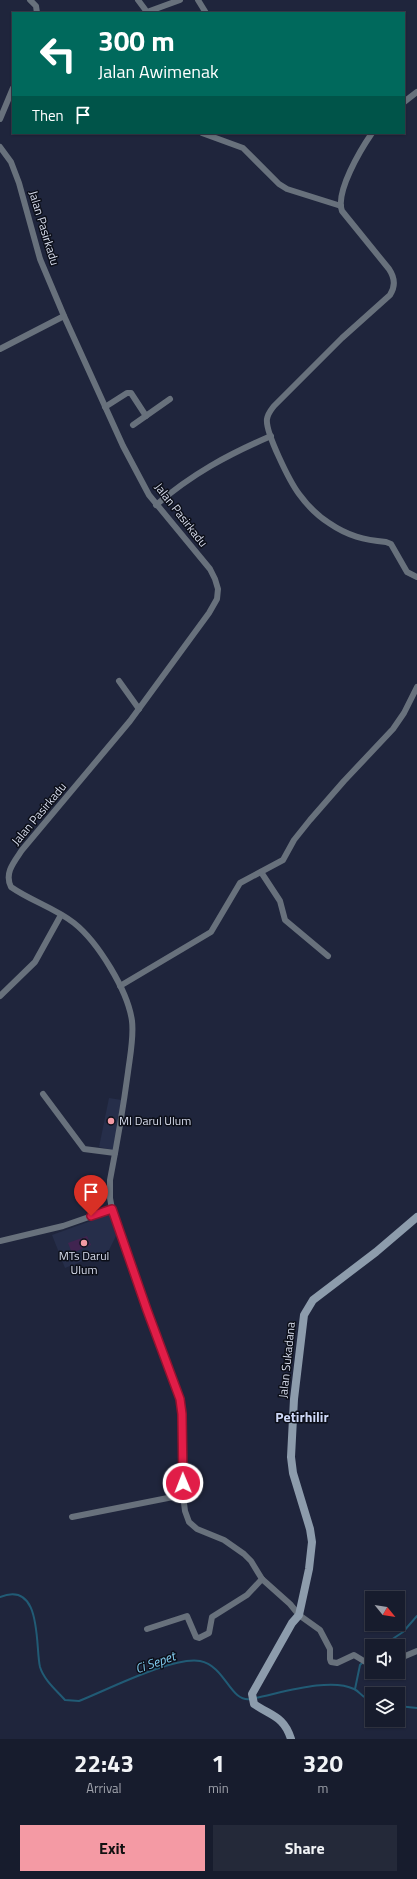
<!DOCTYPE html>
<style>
:root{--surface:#171c2d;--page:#242939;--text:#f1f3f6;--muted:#9ea1aa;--line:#363a49;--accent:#f49aa4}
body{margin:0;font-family:"Titillium Web",sans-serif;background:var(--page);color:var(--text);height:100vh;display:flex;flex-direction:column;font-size:15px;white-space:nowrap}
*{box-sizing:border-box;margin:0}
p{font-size:13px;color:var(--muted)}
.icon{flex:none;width:22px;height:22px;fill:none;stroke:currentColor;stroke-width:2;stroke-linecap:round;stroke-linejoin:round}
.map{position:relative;height:1739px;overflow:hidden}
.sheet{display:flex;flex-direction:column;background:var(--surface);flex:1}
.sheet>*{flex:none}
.banner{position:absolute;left:12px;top:12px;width:393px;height:122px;border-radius:0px;box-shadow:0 1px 3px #0004,0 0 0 1px var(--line);background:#00695c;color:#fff;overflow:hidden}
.needle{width:26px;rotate:120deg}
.buttons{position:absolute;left:365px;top:1591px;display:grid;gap:8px}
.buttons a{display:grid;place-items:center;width:40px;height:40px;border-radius:0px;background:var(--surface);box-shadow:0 1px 3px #0004,0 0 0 1px var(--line);font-size:20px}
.pin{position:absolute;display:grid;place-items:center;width:34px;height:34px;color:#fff;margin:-41px -17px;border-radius:50% 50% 50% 0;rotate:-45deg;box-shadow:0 0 4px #0007}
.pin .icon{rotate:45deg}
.me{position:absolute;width:44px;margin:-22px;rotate:359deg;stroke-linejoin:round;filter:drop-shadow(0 0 3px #0008)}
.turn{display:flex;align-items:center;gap:14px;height:84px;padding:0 20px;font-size:18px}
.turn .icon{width:52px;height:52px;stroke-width:2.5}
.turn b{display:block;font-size:28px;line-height:34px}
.then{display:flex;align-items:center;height:38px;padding:0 20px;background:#0003;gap:8px;font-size:15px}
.eta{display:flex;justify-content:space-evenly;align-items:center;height:68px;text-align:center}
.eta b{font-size:24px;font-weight:700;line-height:28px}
.cta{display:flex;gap:8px;margin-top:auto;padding:8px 20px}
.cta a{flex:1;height:46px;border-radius:0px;background:var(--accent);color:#111;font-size:16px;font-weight:700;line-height:46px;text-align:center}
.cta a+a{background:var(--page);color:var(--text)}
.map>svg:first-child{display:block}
.built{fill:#262e4a}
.green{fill:#402450}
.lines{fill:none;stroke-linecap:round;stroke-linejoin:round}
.stream{stroke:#215b75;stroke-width:2}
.street{stroke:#68717c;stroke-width:6}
.secondary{stroke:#8d9cac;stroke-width:8}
.route-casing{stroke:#92132f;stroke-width:10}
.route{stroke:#e11d48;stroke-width:7}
.poi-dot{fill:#f49aa4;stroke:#0c0f19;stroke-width:1.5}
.labels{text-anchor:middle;stroke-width:3;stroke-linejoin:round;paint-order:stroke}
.street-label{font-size:12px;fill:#d6dbeb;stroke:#0c0f19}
.poi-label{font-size:12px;fill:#d6dbeb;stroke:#0c0f19;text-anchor:start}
.water-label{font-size:13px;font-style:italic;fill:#83cef2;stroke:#0c0f19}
.quarter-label{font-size:14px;font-weight:bold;fill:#cfd9f8;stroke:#0c0f19}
</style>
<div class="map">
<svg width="417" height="1739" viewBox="0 0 417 1739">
<rect width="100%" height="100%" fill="#1f253c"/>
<g class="built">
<path d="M109 1098 122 1100 113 1150 99 1147Z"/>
<path d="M110 1214 118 1232 108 1252 91 1260 90 1258 65 1268 52 1235Z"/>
</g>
<path class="green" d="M87 1236 91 1245 72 1253 68 1243Z"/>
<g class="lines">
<g class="stream">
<path d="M0 1597C43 1580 35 1647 40 1667 44 1680 56 1690 65 1700L79 1701C107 1690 173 1656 200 1661 226 1666 230 1703 251 1699"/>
<path d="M382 1646 403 1632 417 1616"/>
<path d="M355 1689 360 1665 372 1653"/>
<path d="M255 1698C281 1693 330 1677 354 1689 361 1692 361 1698 372 1700"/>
<path d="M398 1706 417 1708"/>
</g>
<g class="street">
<path d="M30 0 36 6 37 13"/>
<path d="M138 0 147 12 180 0"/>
<path d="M198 0 206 13"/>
<path d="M404 102 417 92"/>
<path d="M0 119 13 88"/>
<path d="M202 133 243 148 279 184 287 189 341 206"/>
<path d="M372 133C361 149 335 192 342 211L389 269C395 278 396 286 390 295L342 338 274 406C271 410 268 413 267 419 265 432 290 482 299 494 307 505 318 516 329 523 348 536 364 540 386 542L391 544 407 572 417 577"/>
<path d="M0 147 11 162 19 183 40 259 64 316 123 446 149 495 210 569 215 579 218 589 217 599 209 613 130 721 22 850C14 862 4 873 11 887 31 901 55 908 74 923 98 942 128 991 132 1021 134 1037 130 1056 128 1072 123 1109 117 1144 110 1180V1198L112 1209 147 1310 180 1399 183 1429V1495L185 1511 189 1522 197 1529 224 1540 244 1554 251 1561 262 1579 290 1604 299 1615 320 1630 330 1649V1659L331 1662 337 1663 354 1655 372 1666"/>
<path d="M0 349 64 316"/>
<path d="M105 407 127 393H131L146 416"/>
<path d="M133 425 170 399"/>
<path d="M156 505C192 474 227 455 271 436"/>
<path d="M119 681 139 709"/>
<path d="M261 872 280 901 285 920 328 956"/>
<path d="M120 986 211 932 240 883 283 860 294 840 310 820 344 781 393 729 404 713 417 687"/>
<path d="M0 996 35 962 61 915"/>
<path d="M43 1094 84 1149 115 1153"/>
<path d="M0 1241 63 1226 112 1209"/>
<path d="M72 1517 183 1495"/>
<path d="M147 1629 187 1616 196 1637 199 1638 209 1633 212 1617 247 1595 262 1579"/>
<path d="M398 1659 417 1651"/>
</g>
<path class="secondary" d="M291 1739C284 1716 271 1716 254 1704L252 1694 292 1623 299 1615 309 1569 312 1542 310 1529 293 1473 291 1457 294 1399 304 1315 313 1300 376 1252 417 1217"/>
</g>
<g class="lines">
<g class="route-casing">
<path id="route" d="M91 1216 112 1209 147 1310 180 1399 182 1414 183 1483"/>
</g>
<use href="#route" class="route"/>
</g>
<g class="poi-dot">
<circle cx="111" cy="1121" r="4"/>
<circle cx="84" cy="1243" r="4"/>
</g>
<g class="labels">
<g class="street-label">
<text transform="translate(44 228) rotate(73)" y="4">Jalan Pasirkadu</text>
<text transform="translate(181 515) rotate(52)" y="4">Jalan Pasirkadu</text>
<text transform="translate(39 814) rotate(-50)" y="4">Jalan Pasirkadu</text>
<text transform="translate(287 1360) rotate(-84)" y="4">Jalan Sukadana</text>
</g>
<g class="poi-label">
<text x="119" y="1125">MI Darul Ulum</text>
<text x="84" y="1260" text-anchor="middle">MTs Darul<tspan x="84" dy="14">Ulum</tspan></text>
</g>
<g class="water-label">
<text transform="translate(155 1662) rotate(-19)" y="5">Ci Sepet</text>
</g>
<g class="quarter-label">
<text x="302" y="1422">Petirhilir</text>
</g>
</g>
</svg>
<div class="buttons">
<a><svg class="needle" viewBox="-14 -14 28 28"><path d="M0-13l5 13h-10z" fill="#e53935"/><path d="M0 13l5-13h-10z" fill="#9ea1aa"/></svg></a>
<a><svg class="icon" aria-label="sound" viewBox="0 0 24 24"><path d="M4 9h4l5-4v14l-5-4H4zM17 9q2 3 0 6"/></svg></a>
<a><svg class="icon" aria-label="layers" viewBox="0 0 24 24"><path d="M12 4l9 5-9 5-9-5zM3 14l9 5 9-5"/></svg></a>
</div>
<div class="pin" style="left:91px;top:1216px;background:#d93025"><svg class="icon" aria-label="arrive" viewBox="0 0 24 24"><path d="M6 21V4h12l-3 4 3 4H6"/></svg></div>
<svg class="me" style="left:183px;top:1483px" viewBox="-20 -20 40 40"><circle r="17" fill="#e11d48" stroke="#fff" stroke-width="3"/><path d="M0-11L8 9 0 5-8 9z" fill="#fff"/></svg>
<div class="banner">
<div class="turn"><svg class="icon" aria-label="left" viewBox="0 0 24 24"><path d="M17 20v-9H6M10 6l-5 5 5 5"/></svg><div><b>300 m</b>Jalan Awimenak</div></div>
<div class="then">Then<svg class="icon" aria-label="arrive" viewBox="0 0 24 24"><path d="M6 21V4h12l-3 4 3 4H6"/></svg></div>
</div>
</div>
<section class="sheet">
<div class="eta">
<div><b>22:43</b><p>Arrival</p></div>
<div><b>1</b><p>min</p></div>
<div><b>320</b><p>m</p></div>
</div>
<div class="cta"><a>Exit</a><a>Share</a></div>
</section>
